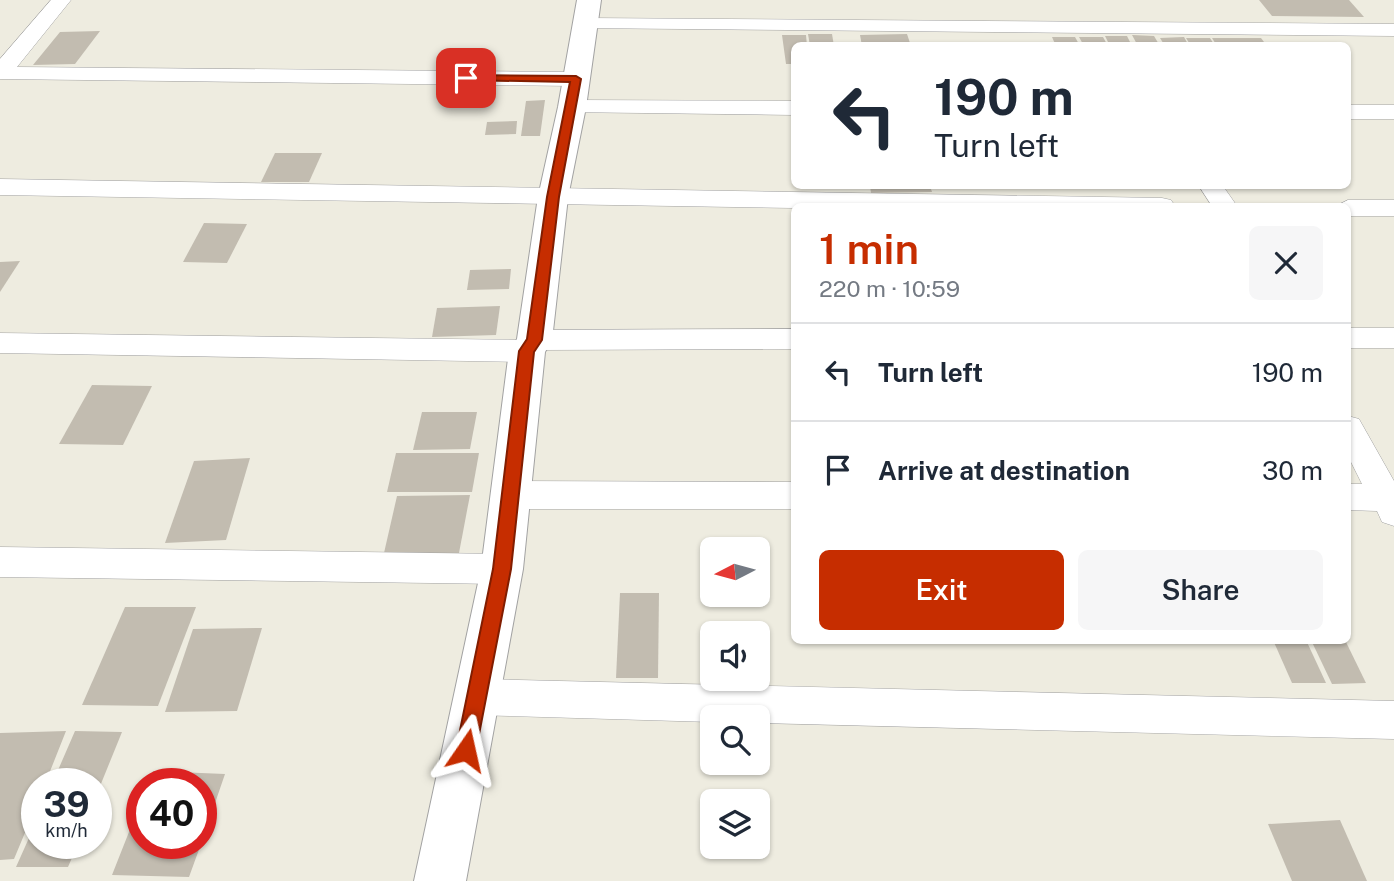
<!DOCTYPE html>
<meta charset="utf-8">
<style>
:root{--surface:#fff;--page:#f6f6f7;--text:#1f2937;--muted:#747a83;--line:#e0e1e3;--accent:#c62d00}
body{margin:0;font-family:"Public Sans",sans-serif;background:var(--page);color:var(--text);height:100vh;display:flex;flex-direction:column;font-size:26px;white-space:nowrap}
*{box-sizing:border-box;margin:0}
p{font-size:23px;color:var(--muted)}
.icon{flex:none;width:38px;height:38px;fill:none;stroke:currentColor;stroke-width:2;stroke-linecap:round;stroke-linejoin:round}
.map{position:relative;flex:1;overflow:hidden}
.sheet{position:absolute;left:791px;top:203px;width:560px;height:441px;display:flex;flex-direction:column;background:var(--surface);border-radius:10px;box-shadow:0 2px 5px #0004}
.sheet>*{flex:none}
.hud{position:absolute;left:791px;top:42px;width:560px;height:147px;border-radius:10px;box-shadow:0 2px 5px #0004;background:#fff;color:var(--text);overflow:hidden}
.needle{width:46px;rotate:264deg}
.buttons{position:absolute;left:700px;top:537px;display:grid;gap:14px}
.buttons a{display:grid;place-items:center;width:70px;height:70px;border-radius:10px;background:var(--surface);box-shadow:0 2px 5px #0004;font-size:35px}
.speed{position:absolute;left:21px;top:768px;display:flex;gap:14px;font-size:35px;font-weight:700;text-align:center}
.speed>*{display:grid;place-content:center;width:91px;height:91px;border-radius:50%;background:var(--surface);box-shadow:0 2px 5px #0004;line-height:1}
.speed small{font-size:18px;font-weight:400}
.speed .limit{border:10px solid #d22;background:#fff;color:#111}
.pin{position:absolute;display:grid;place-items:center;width:60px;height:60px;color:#fff;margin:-30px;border-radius:14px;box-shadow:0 4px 10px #0006}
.me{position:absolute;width:77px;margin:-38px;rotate:11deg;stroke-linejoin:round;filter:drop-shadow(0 0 5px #0008)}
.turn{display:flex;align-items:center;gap:24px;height:147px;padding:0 28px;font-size:32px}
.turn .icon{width:91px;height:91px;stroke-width:2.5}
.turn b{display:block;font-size:49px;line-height:60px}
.round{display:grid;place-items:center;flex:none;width:74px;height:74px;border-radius:10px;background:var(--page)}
.overview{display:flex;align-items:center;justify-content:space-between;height:119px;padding:0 28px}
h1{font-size:42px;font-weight:600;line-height:52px;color:var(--accent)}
.cta{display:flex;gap:14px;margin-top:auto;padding:14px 28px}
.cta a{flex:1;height:80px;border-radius:10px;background:var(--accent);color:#fff;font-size:28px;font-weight:600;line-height:80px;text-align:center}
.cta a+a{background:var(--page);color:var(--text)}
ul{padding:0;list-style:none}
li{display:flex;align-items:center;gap:21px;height:98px;padding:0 28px;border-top:2px solid var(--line)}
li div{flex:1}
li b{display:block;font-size:26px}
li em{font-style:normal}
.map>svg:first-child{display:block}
.building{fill:#c2bcb0}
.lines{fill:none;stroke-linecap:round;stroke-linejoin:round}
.minor-casing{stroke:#a2a2a2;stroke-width:1}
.tertiary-casing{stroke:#a2a2a2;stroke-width:2}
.minor{fill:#fff;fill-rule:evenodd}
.tertiary{fill:#fff;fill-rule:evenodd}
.route{fill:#c62d00;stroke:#811d00;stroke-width:2}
</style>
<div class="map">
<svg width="1394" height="881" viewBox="0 0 1394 881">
<rect width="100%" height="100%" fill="#eeece0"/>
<g class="building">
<path d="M1259 0H1349L1364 17 1272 16Z"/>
<path d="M100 31 75 64 33 65 60 32Z"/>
<path d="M808 34H832L834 46H810Z"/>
<path d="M907 34 911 46H862L860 35Z"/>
<path d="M782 35H806L807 46H794V64H786Z"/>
<path d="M1132 35 1154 36 1160 46H1138Z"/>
<path d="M1105 36H1127L1132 46H1110Z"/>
<path d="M1052 37H1075L1080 46H1056Z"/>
<path d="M1079 37H1103L1108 46H1084Z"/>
<path d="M1184 37 1189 46H1165L1160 38Z"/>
<path d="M1186 38H1210L1215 46H1191Z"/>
<path d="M1212 38H1261L1267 46H1217Z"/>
<path d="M545 100 540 136H521L526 101Z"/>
<path d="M517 121 516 134 485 135 487 122Z"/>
<path d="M275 153H322L309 182H261Z"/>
<path d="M870 186H930L932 192 871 193Z"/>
<path d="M204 223 247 224 227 263 183 262Z"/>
<path d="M20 261 0 292V262Z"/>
<path d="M511 269 509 289 467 290 470 270Z"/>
<path d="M500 306 496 335 432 337 437 308Z"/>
<path d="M92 385 152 386 123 445 59 444Z"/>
<path d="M422 412H477L470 449 413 450Z"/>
<path d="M396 453H479L472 492H387Z"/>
<path d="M250 458 226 540 165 543 194 461Z"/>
<path d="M470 495 459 553H384L397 496Z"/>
<path d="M620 593H659L658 678H616Z"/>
<path d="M125 607H196L158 706 82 705Z"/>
<path d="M262 628 237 711 165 712 193 629Z"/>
<path d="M1273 640H1306L1326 683H1292Z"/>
<path d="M1311 640H1345L1366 683 1332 684Z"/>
<path d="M66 731 45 784H37V804L14 859 0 860V733Z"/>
<path d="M75 731 122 732 96 796V784H52Z"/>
<path d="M153 771 225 774 202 841 201 784H148Z"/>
<path d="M142 799V844H201L189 877 112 875Z"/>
<path d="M37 820V844H78L68 867H16Z"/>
<path d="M1340 820 1367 881H1292L1268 824Z"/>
</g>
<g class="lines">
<g class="minor-casing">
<g id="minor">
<path d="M51 0H71L17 67 576 72 587 79 576 86 0 79V59Z"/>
<path d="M585 18 1394 24V36L578 28 575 24Z"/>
<path d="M572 100 794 101V115L564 112 561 107Z"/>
<rect x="1348" y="105" width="46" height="14"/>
<path d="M0 179 1162 198 1171 200 1175 206 794 208 0 195Z"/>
<path d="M1199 186H1223L1237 206H1212Z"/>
<path d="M1348 200H1394V216H1348V206H1336Z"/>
<rect x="1348" y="328" width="46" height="20"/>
<path d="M794 329V349L541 350 537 358 527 362 0 353V333L520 340 524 333 534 330Z"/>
<path d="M1348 416 1359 419 1394 481V526L1382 522 1377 511 1348 510V484H1362L1348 456Z"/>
<path d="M509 481 794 482V509H509L497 505 493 495 497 485Z"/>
<path d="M0 547 502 554 514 558 519 569 514 580 502 584 0 577Z"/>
<path d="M476 679 1394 701V739L758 723V718H712V722L476 715 462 710 457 697 462 684Z"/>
</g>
</g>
<g class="tertiary-casing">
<path id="tertiary" d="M577 0H601L586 107 568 197 552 340 545 352 523 569 466 881H414L481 569 509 351 517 339 538 197 558 107Z"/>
</g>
<use href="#minor" class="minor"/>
<use href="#tertiary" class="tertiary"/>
</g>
<path class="route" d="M466 75 576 76 581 79 559 197 542 340 534 352 511 569 476 750 473 757 466 760 459 757 456 750 493 569 519 351 527 339 547 197 570 82 462 80 461 78Z"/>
</svg>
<div class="buttons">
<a><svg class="needle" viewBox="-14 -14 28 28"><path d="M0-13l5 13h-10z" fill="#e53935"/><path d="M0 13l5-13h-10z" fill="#747a83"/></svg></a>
<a><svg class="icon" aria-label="sound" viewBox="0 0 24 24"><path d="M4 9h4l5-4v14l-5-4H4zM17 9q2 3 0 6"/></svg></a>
<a><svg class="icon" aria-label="search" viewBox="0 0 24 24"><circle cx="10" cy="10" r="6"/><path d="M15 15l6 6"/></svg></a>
<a><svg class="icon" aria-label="layers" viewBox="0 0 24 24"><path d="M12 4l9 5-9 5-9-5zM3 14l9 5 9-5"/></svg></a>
</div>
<div class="speed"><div>39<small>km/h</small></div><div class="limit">40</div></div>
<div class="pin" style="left:466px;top:78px;background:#d93025"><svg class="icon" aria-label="arrive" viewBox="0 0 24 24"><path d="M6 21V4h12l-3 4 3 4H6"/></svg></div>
<svg class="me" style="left:466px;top:750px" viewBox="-20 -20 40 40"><path d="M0-17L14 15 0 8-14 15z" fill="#c62d00" stroke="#fff" stroke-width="4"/></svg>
<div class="hud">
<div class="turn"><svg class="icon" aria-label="left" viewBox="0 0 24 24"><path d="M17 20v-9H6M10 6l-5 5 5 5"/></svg><div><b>190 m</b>Turn left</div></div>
</div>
<section class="sheet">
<div class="overview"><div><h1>1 min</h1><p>220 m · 10:59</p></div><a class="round"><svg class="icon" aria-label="close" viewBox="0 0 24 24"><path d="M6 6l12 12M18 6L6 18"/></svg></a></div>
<ul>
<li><svg class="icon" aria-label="left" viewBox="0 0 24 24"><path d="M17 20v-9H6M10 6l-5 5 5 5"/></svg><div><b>Turn left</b></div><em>190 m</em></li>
<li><svg class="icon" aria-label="arrive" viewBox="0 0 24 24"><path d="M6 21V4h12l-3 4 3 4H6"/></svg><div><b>Arrive at destination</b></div><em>30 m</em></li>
</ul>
<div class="cta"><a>Exit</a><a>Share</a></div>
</section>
</div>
